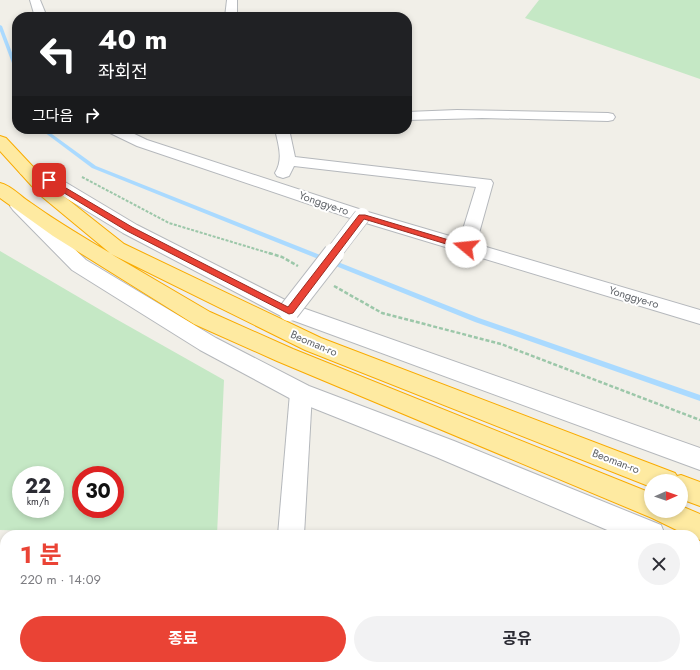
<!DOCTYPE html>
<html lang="ko">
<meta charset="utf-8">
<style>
:root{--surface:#fff;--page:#f2f2f3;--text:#2b2b33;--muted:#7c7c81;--accent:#ea4335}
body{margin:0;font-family:Jost,"Noto Sans KR",sans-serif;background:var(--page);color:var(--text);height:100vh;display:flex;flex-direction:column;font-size:15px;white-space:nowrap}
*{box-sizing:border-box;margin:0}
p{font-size:13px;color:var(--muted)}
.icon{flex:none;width:22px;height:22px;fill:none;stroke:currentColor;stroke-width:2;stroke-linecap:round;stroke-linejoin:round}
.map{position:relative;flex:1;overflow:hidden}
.sheet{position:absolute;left:0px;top:530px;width:700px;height:140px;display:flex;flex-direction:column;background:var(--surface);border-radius:16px 16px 0 0;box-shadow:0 2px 6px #0003}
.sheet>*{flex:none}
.top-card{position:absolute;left:12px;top:12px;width:400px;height:122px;border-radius:16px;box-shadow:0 2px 6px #0003;background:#202124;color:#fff;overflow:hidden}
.needle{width:26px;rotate:88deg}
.tools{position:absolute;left:644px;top:474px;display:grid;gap:8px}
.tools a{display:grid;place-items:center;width:44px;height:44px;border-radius:50%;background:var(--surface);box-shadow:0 2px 6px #0003;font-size:20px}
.speed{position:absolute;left:12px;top:466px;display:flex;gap:8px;font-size:20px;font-weight:700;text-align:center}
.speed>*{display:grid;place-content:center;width:52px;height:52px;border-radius:50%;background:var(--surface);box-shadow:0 2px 6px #0003;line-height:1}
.speed small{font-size:10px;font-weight:400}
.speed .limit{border:6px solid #d22;background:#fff;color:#111}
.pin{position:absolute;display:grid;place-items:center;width:34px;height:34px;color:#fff;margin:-17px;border-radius:8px;box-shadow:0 2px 6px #0006}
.me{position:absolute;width:44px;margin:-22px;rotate:287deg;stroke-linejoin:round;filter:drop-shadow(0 0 3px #0008)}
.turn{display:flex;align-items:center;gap:14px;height:84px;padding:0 20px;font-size:18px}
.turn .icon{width:52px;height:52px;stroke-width:2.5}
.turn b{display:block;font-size:28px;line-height:34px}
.then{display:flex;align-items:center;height:38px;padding:0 20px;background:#0003;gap:8px;font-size:15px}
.round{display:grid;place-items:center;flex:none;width:42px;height:42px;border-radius:21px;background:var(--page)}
.overview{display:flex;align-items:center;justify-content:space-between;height:68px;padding:0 20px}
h1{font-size:24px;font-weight:700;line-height:30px;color:var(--accent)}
.action{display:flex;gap:8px;margin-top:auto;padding:8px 20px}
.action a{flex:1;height:46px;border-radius:24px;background:var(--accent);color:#fff;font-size:16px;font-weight:700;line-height:46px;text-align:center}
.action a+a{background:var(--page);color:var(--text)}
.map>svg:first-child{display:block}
.green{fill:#c5e8c5;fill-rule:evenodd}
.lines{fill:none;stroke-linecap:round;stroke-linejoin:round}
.stream{fill:#aadaff;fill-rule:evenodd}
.service-casing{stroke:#b5b8bc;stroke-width:2}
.minor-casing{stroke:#b5b8bc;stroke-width:2}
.tertiary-casing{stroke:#b5b8bc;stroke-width:2}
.trunk-casing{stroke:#f9ab00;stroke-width:2}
.path-far1{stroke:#9cc7a9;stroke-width:2;stroke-dasharray:3 1.5;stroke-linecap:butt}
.path{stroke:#9cc7a9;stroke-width:2.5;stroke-dasharray:4 2;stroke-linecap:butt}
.service{fill:#fff;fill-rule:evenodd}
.minor{fill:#fff;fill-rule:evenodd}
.tertiary{fill:#fff;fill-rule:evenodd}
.trunk{fill:#feeaa1;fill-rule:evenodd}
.minor-bridge-far1-casing{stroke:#b5b8bc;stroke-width:17;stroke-linecap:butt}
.minor-bridge-casing{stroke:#b5b8bc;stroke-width:22;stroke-linecap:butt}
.minor-bridge-far1{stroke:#fff;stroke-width:16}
.minor-bridge{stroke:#fff;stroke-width:20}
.route{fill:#ea4335;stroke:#982c22}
.labels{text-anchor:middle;stroke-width:4;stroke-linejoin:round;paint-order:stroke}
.street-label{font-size:11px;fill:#5f6368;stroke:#fff}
</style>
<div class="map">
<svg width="700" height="670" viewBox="0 0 700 670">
<rect width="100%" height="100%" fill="#f1efe8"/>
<g class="green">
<path d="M539 0H700V79L525 18Z"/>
<path d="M0 251 116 319 224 380 217 535 0 530ZM21 475H55V509H21ZM81 475H115V509H81Z"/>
</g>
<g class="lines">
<g class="stream">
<path d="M0 25 2 26 17 66V72L15 71 0 31Z"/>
<path d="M40 129H45L96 166 479 318 700 395V401L475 322 92 168Z"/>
</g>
<g class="service-casing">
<path id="service" d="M365 665H381L383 670H367Z"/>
</g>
<g class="minor-casing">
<g id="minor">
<path d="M30 0H40L47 17H35Z"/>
<path d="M227 0H237V17H225Z"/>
<path d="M457 110 608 113 613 114 615 117 613 120 608 121 482 118 407 120V112Z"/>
<path d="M106 129H124L147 140 368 212 460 239 476 187 294 166 289 176 283 178 277 176 275 173C284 159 278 144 275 129H289L295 157 491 180 493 183 476 244 700 310V324L356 220 137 146 108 132Z"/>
<path d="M301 384 309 387 312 393 304 535H278L290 393 293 387Z"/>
<rect x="267" y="665" width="30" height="5"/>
</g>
</g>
<g class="tertiary-casing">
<g id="tertiary">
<path d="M27 165 55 176 137 225 297 306 700 448V470L281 316 123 233 43 184 21 174 18 170 21 166Z"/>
<path d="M19 200 25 202 86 260 216 338 309 386 454 441 661 525 665 535H619L436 457 293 400 200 350 72 270 13 210 10 206 13 202Z"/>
<path d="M695 539 700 541V569L695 567Z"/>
</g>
</g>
<g class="trunk-casing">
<path id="trunk" d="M0 136 6 138 52 187 124 244 321 338 675 473 677 476 681 475 700 482V506L681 499V481H651V487L305 350 111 254 210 312 293 349 651 493V511H681V506L700 514V540L695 538V535H687L652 518 277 361 194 324 53 236 0 198V183C11 185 21 197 31 203 56 221 83 237 110 253L40 195 0 151Z"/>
</g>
<path class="path-far1" d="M82 177 169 223 272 254"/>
<g class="path">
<path d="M269 253 282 257 298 266"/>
<path d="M334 286 382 313 501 344 700 420"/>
</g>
<use href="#service" class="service"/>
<use href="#minor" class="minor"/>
<use href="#tertiary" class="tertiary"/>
<use href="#trunk" class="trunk"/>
<g class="minor-bridge-far1-casing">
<path id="minor-bridge-far1" d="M333 254 362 216"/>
</g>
<g class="minor-bridge-casing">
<path id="minor-bridge" d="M289 311 334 253"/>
</g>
<use href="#minor-bridge-far1" class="minor-bridge-far1"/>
<use href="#minor-bridge" class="minor-bridge"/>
</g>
<path class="route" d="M49 178 132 227 288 307 359 215H365L469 246 470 247 466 250 364 219 293 313 289 314 127 231 46 182 45 180Z"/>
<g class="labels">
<g class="street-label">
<text transform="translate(324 203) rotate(19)" y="4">Yonggye-ro</text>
<text transform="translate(634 297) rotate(17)" y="4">Yonggye-ro</text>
<text transform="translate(314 343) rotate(23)" y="4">Beoman-ro</text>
<text transform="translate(616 461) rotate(21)" y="4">Beoman-ro</text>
</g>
</g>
</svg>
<div class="tools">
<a><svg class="needle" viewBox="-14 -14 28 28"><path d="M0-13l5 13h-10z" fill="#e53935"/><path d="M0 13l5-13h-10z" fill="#7c7c81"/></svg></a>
</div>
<div class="speed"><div>22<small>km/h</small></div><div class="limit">30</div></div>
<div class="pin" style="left:49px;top:180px;background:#d93025"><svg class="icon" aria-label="arrive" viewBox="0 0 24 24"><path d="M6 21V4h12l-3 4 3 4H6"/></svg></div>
<svg class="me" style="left:466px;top:247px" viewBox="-20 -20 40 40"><circle r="19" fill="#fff"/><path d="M0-13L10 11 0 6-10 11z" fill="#ea4335"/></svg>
<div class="top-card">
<div class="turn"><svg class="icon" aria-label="left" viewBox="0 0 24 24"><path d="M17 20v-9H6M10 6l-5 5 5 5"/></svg><div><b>40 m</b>좌회전</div></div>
<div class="then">그다음<svg class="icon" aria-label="right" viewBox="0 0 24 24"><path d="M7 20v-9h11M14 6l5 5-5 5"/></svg></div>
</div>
<section class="sheet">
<div class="overview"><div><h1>1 분</h1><p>220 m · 14:09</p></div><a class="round"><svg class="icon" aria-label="close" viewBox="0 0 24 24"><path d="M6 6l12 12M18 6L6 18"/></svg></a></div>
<div class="action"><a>종료</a><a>공유</a></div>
</section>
</div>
